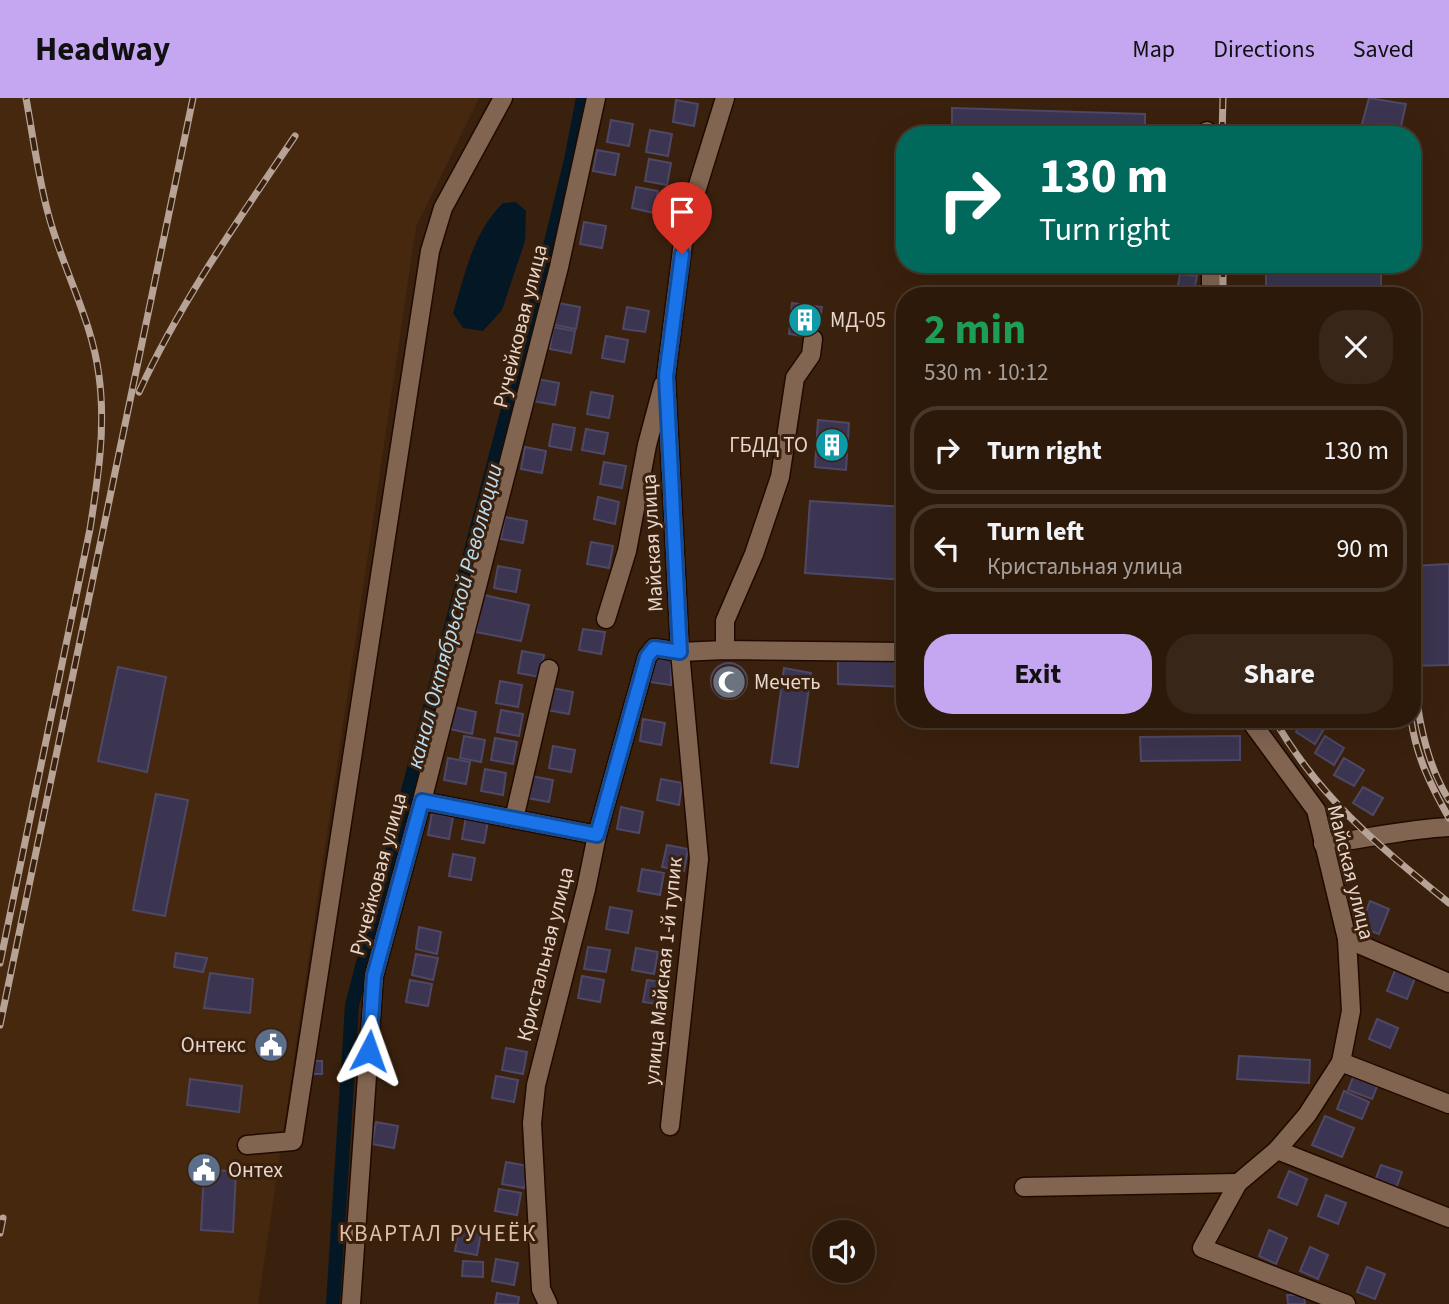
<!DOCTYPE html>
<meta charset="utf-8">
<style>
:root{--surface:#2c190a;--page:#382618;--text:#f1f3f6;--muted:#a6a09c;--line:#48382b;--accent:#c5a6f0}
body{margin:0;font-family:"Source Sans 3",sans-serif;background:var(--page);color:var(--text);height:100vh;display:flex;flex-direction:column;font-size:26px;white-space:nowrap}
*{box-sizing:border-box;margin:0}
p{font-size:23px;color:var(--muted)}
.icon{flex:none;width:38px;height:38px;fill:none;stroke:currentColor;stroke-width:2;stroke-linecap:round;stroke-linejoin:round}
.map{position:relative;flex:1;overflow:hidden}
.side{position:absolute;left:896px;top:189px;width:525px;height:441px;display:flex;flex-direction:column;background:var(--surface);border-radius:28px;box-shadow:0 7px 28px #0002,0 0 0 2px var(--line)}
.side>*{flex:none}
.guide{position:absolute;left:896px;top:28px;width:525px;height:147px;border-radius:28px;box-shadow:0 7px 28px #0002,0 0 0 2px var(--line);background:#00695c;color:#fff;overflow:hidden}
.fabs{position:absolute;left:812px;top:1122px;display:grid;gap:14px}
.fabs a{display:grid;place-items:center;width:63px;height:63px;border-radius:50%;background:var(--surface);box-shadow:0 7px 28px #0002,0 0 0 2px var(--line);font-size:35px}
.pin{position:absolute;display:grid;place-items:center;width:60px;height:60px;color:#fff;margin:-72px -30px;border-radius:50% 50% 50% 0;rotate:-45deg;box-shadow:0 0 7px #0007}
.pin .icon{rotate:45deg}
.me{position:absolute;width:77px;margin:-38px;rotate:4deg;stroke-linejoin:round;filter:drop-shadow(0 0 5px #0008)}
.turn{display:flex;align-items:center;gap:24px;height:147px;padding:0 28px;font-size:32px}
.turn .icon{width:91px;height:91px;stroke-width:2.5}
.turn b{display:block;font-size:49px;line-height:60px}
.round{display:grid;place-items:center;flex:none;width:74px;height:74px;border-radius:28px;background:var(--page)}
.headline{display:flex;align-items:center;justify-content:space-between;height:119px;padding:0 28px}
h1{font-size:42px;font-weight:700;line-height:52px;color:#1e9e55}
.action{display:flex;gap:14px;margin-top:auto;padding:14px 28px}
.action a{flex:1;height:80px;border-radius:28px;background:var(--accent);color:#111;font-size:28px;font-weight:700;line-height:80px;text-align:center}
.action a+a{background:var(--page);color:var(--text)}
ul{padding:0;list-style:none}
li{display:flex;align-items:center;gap:21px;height:88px;margin:0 14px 10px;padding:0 14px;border:4px solid var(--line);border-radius:28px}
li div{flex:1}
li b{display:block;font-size:26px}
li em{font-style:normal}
header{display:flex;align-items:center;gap:42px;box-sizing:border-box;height:98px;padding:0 35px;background:var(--accent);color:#111}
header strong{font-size:33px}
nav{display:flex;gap:38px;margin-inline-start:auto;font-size:24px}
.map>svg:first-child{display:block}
.built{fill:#46280f}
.water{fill:#031824}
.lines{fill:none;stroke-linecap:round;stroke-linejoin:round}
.canal{stroke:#031824;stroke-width:14}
.building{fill:#3b3551;stroke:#4e4866;stroke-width:2}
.minor-casing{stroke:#200a00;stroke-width:21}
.minor{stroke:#826551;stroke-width:18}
.rail-casing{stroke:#b7a396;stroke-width:7}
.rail{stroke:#3a210e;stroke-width:4.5;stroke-dasharray:13;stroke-linecap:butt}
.route-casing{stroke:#114b97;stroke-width:18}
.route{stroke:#1a73e8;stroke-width:12}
.labels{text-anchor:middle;stroke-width:6;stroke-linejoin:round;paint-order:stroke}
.poi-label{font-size:21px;fill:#e7d6cb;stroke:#3a210e;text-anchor:start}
.street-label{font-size:21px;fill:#e7d6cb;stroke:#3a210e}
.water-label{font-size:23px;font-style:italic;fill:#b8dcf2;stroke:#3a210e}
.neighbourhood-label{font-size:23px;letter-spacing:2px;fill:#dfbea8;stroke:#3a210e}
</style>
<header>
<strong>Headway</strong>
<nav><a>Map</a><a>Directions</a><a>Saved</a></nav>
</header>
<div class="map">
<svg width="1449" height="1206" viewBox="0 0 1449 1206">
<rect width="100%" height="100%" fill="#3a210e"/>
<path class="built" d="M0 0H479L416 129 258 1206H0Z"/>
<path class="water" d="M516 104 526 113 525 143 502 212 483 233 463 230 453 215C466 174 472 136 503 105Z"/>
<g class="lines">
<path class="canal" d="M333 1206 352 907 542 181 571 62 583 0"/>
</g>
<g class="building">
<path d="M1369 0 1406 6 1399 37H1359Z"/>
<path d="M676 2 698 6 694 28 673 24Z"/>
<path d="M952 10 1145 16V37H952Z"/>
<path d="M611 22 633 26 629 48 607 44Z"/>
<path d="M650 32 672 36 668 58 646 54Z"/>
<path d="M597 52 619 56 615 77 593 73Z"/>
<path d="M649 61 671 65 667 87 645 83Z"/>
<path d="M636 89 658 93 654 115 632 110Z"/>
<path d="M584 124 606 128 602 150 580 146Z"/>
<rect x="1266" y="166" width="115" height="32"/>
<path d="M1180 176 1197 178 1193 198H1176Z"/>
<path d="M558 205 580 209 576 231 555 227Z"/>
<path d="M792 205 822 209 816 240 789 236Z"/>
<path d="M627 209 649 213 645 234 623 231Z"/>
<path d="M553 229 575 233 571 255 550 251Z"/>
<path d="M606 238 628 242 624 264 602 260Z"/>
<path d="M537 281 559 285 555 307 533 303Z"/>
<path d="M591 294 613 298 609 320 587 316Z"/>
<path d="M818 322 849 325 846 372 815 369Z"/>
<path d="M553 326 575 330 571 352 549 348Z"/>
<path d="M586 331 608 335 604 356 582 352Z"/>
<path d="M525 349 546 353 542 375 521 371Z"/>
<path d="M604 364 626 368 622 390 600 386Z"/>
<path d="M598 399 619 404 615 426 594 421Z"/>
<path d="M810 403 905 409V482L805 475Z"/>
<path d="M505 419 527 423 523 445 501 441Z"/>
<path d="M591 444 613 448 609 470 587 466Z"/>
<path d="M1449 466V567L1412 568V468Z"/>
<path d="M498 468 520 472 516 494 494 490Z"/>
<path d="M484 497 529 507 521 543 476 534Z"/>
<path d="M583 531 605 534 601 556 579 552Z"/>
<path d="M522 553 544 557 540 579 518 575Z"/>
<path d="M654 561 671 562V587L650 584Z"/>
<path d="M838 562H905V589L838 586Z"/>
<circle cx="729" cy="583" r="18"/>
<path d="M118 569 166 579 147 674 98 663Z"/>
<path d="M784 570 811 575 798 669 771 665Z"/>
<path d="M500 583 522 587 518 609 496 605Z"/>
<path d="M552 590 573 594 569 616 547 612Z"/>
<path d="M454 609 476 614 472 636 450 631Z"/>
<path d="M501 612 523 616 519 638 497 634Z"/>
<path d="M643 621 665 625 661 647 640 643Z"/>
<path d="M1304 621H1312L1325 629 1315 646 1296 634Z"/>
<path d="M464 638 485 642 481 664 460 660Z"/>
<path d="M1240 638V662L1141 663 1140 639Z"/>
<path d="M1325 638 1344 650 1334 667 1315 655Z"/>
<path d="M495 640 517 644 513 666 491 662Z"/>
<path d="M553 648 575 652 571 674 549 670Z"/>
<path d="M448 660 470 664 466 686 444 682Z"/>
<path d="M1344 660 1364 672 1354 688 1334 677Z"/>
<path d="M485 671 506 675 503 697 481 693Z"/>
<path d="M531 678 553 682 549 704 527 700Z"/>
<path d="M661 681 682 685 679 707 657 702Z"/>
<path d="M1363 689 1383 700 1373 717 1353 705Z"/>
<path d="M156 696 188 702 165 818 133 812Z"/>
<path d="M621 709 643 714 639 735 617 731Z"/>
<path d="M432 715 453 719 449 741 428 737Z"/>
<path d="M466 719 488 723 484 745 462 741Z"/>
<path d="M667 747 688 751 684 773 662 769Z"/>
<path d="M453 756 475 760 471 782 449 778Z"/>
<path d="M642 771 664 775 660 797 638 793Z"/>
<path d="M1370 803 1389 811 1379 836 1360 829Z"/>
<path d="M610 809 632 813 628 835 606 831Z"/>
<path d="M419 829 441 834 437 856 416 851Z"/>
<path d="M588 849 610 852 606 874 584 871Z"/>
<path d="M636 850 658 854 654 876 632 872Z"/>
<path d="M176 855 207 860 203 874 174 869Z"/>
<path d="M416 856 438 860 433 882 412 877Z"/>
<path d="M1395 872 1415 880 1407 901 1387 893Z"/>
<path d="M210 875 253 881 250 915 204 910Z"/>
<path d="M582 878 604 882 600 904 578 900Z"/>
<path d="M410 882 432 886 428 908 406 904Z"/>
<path d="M647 882 669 885 665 907 643 904Z"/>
<path d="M1377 921 1398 930 1390 950 1369 941Z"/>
<path d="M506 950 527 954 523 976 502 972Z"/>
<path d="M1239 958 1310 962 1309 985 1237 981Z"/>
<path d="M311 963H322V976H310Z"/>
<path d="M1354 977 1378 986 1372 1001 1348 992Z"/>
<path d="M496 978 518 982 514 1004 492 1000Z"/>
<path d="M190 981 242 988 239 1014 187 1007Z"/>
<path d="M1344 993 1369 1004 1362 1021 1337 1011Z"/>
<path d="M1325 1018 1354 1030 1342 1059 1312 1047Z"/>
<path d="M376 1024 398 1028 394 1050 372 1046Z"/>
<path d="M506 1064 528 1068 524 1090 502 1086Z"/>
<path d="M1381 1067 1402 1074 1394 1096 1373 1088Z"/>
<path d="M204 1072 236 1073 233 1134 201 1132Z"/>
<path d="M1289 1073 1307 1081 1297 1107 1278 1099Z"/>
<path d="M499 1091 521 1095 517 1117 495 1113Z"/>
<path d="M1326 1097 1346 1105 1338 1126 1318 1118Z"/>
<path d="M459 1131 481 1135 477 1157 455 1153Z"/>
<path d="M1269 1132 1287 1140 1276 1166 1259 1158Z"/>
<path d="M1310 1149 1328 1157 1318 1181 1300 1173Z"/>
<path d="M496 1161 518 1165 514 1187 492 1183Z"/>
<path d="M463 1163 483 1164V1179L462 1178Z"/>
<path d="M1367 1169 1385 1176 1375 1201 1357 1194Z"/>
<path d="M497 1195 519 1199 518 1206H495Z"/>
<path d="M1287 1197H1304L1305 1206H1288Z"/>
</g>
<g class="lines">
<g class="minor-casing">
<g id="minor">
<path d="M725 0 685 129 666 278 680 554 725 552 905 554"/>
<path d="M1207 37V33"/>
<path d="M1211 198V166"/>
<path d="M606 521 627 453 647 347 663 287"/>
<path d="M725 552V523L754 456 780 379 795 280 811 257 813 241"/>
<path d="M1249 621 1316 712 1347 841 1351 913 1341 964 1307 1017 1277 1052 1238 1085 1202 1150 1346 1206"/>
<path d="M422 703 597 737"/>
<path d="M514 721 549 571"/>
<path d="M1323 746C1365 741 1407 731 1449 729"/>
<path d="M1347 841 1449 885"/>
<path d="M1341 964 1449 1006"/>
<path d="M247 1047 293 1043 430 153 443 110 503 0"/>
<path d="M1277 1052 1449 1120"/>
<path d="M1024 1089 1238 1085"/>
<path d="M351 1206 374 878 422 703 559 169 596 0"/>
<path d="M548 1206 541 1191 532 1025 536 987 586 791 597 737 647 559 654 550 680 554 699 761 670 1028"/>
</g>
</g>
<use href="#minor" class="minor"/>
<g class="rail-casing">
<g id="rail">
<path d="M1222 37 1223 0"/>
<path d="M1223 166V198"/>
<path d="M139 294C181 203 239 121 295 38"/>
<path d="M1412 548C1415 600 1421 657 1449 702"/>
<path d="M1274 621C1320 701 1379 748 1449 805"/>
<path d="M1411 621C1416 658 1431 688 1449 720"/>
<path d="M0 865 90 431C98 380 106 329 99 278 92 221 62 170 48 115 38 78 33 38 26 0"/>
<path d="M0 927 193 0"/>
<path d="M0 1135 3 1120"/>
</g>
</g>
<use href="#rail" class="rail"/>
</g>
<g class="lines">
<g class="route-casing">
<path id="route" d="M369 953 374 878 422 703 597 737 647 559 654 550 680 554 666 278 682 156"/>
</g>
<use href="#route" class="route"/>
</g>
<defs>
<g id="building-disc" transform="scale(1.75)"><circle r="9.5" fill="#0f9aa8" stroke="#3a210e"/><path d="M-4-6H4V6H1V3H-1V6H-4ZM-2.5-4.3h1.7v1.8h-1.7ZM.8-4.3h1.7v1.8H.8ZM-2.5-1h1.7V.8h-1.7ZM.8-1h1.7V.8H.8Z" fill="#fff"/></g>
<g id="mosque-disc" transform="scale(1.75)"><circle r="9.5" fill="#6b7280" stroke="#3a210e"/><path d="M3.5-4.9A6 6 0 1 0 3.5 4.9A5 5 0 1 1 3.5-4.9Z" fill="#fff"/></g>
<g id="civic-disc" transform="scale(1.75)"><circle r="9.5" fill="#5c6f8a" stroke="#3a210e"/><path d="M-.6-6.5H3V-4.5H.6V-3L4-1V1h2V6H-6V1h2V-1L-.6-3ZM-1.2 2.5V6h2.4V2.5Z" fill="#fff"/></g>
</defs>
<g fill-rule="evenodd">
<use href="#building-disc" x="805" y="222"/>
<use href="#building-disc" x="832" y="347"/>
<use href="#mosque-disc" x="729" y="584"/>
<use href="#civic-disc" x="271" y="947"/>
<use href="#civic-disc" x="204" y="1072"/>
</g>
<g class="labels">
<g class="poi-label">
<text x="830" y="229">МД-05</text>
<text x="808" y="354" text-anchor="end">ГБДД ТО</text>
<text x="754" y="591">Мечеть</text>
<text x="246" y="954" text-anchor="end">Онтекс</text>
<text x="228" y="1079">Онтех</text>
</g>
<g class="street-label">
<text transform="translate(520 228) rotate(-76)" y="7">Ручейковая улица</text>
<text transform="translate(652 445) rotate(-93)" y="7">Майская улица</text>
<text transform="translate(1351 774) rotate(76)" y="7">Майская улица</text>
<text transform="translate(378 776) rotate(-75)" y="7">Ручейковая улица</text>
<text transform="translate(545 856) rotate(-76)" y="7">Кристальная улица</text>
<text transform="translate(663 873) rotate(-84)" y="7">улица Майская 1-й тупик</text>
</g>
<g class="water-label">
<text transform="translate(454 518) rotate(-75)" y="8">канал Октябрьской Революции</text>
</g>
<g class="neighbourhood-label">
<text x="438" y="1143">КВАРТАЛ РУЧЕЁК</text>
</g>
</g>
</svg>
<div class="fabs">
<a><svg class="icon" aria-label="sound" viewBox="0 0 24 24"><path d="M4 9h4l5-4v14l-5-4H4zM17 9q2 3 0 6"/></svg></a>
</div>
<div class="pin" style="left:682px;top:156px;background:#d93025"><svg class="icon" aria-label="arrive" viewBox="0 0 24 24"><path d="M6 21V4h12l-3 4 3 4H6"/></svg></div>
<svg class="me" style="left:369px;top:953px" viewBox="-20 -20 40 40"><path d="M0-17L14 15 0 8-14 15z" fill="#1a73e8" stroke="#fff" stroke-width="4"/></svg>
<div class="guide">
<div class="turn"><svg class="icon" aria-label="right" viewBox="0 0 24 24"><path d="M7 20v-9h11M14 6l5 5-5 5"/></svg><div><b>130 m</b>Turn right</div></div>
</div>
<section class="side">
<div class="headline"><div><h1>2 min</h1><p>530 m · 10:12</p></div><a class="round"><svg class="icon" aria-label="close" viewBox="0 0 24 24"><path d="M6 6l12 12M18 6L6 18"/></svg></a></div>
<ul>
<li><svg class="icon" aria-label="right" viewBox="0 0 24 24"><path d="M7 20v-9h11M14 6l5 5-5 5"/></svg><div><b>Turn right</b></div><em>130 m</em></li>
<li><svg class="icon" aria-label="left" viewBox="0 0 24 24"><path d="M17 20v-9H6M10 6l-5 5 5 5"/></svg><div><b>Turn left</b><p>Кристальная улица</p></div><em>90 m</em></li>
</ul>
<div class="action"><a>Exit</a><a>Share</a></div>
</section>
</div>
